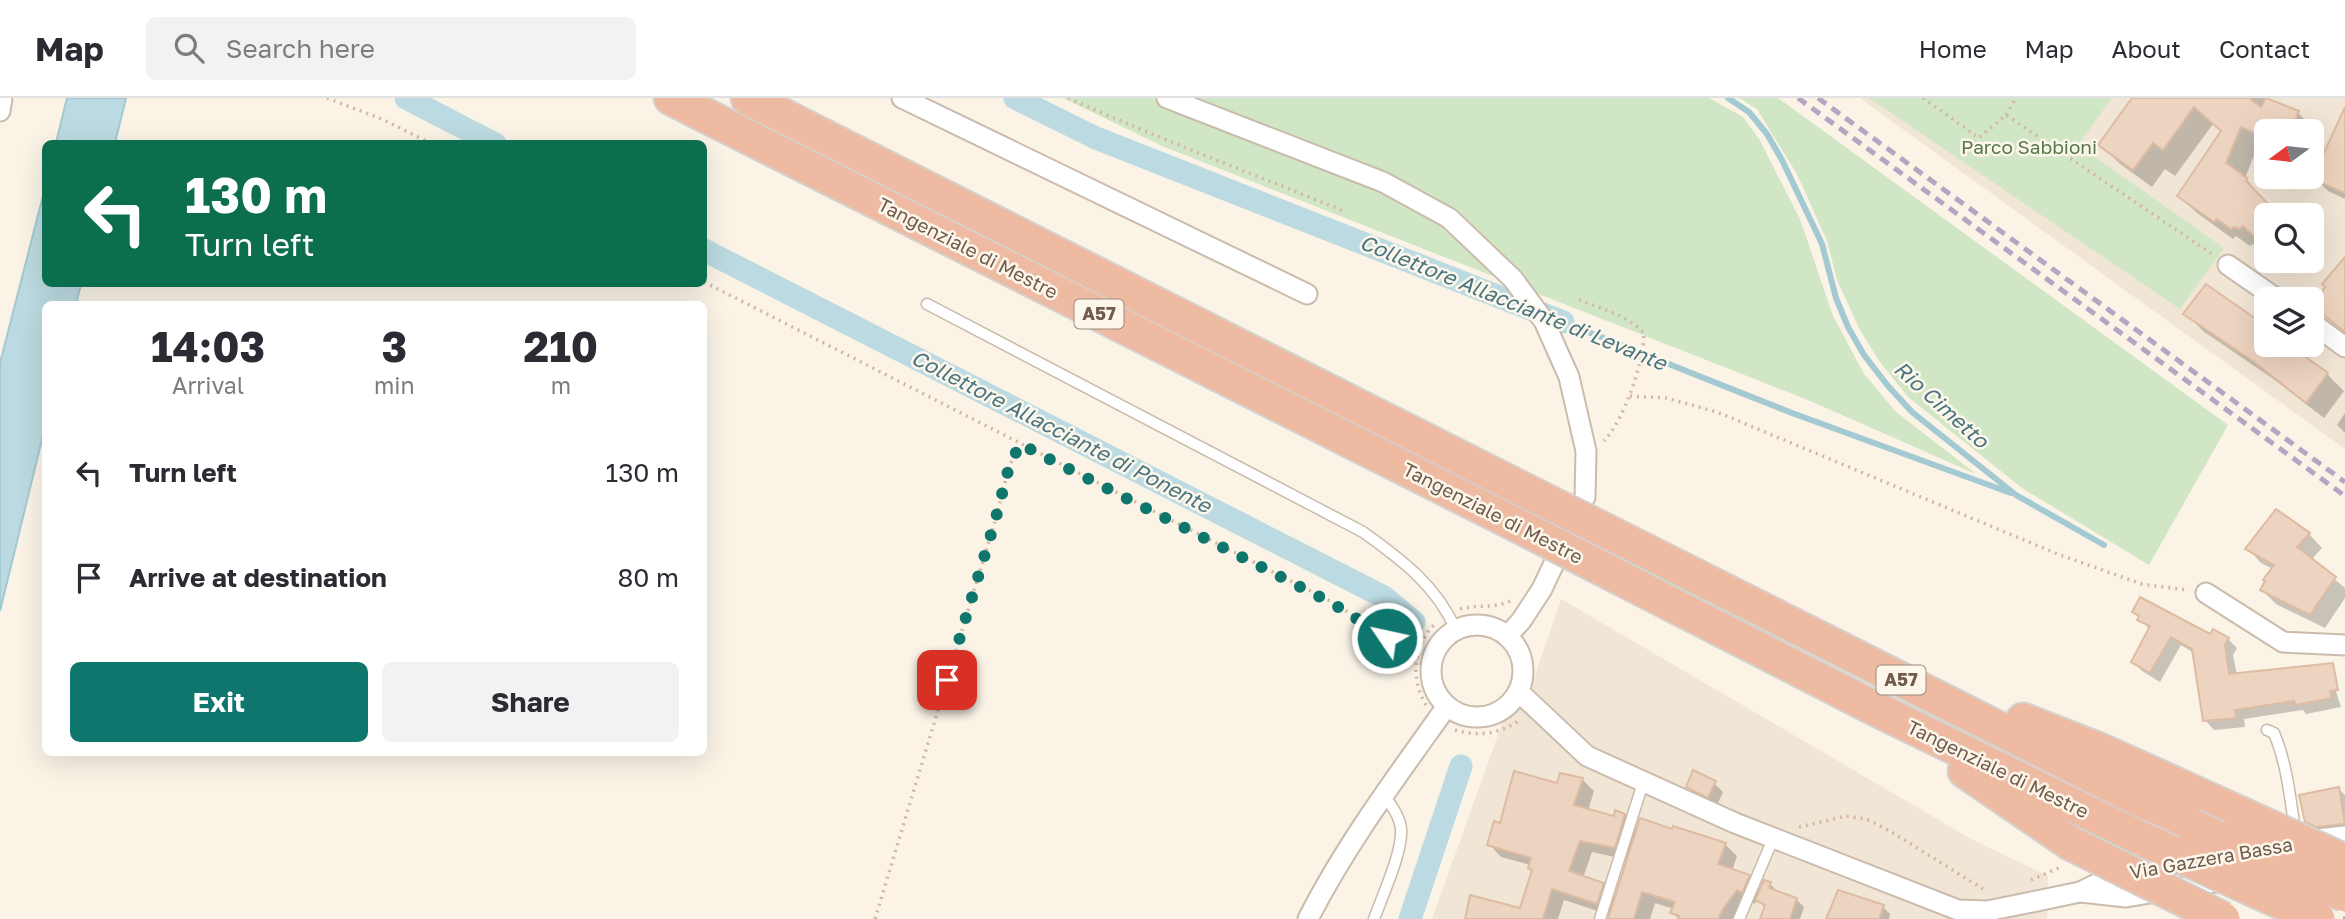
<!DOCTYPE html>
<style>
:root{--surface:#fff;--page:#f2f2f3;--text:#2b2b33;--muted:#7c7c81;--line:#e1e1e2;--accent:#0f766e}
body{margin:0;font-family:"Golos Text",sans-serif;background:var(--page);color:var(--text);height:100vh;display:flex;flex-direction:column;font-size:26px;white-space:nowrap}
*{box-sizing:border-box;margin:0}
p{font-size:23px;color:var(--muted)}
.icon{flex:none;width:38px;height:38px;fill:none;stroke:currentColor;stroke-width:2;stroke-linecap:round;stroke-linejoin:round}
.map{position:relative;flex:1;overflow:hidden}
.details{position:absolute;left:42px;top:203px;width:665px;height:455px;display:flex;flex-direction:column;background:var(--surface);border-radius:10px;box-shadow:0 7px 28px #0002}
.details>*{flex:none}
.guide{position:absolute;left:42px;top:42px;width:665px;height:147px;border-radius:10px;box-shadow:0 7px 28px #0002;background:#0b6e4f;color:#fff;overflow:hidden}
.needle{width:46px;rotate:255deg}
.buttons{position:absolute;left:2254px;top:21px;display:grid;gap:14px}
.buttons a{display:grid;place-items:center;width:70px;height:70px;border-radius:10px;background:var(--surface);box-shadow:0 7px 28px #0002;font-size:35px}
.pin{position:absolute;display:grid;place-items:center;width:60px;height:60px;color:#fff;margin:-30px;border-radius:14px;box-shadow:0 4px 10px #0006}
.me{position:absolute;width:77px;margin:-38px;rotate:304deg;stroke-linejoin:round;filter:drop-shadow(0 0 5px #0008)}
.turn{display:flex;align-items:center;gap:24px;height:147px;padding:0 28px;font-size:32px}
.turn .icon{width:91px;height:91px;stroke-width:2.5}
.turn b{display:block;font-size:49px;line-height:60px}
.eta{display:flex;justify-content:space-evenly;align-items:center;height:119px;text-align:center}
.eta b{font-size:42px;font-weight:700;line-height:49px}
.cta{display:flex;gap:14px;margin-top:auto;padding:14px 28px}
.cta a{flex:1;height:80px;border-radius:10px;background:var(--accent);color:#fff;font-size:28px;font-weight:700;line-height:80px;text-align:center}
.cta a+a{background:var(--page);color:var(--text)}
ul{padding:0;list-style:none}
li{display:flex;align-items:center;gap:21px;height:105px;padding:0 28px}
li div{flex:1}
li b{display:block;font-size:26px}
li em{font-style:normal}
header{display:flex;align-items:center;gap:42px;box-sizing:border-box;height:98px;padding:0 35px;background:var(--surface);border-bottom:2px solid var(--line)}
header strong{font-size:33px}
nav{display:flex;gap:38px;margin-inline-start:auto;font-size:24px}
.search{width:490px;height:63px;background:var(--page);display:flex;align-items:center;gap:18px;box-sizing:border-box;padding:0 24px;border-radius:10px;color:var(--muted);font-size:26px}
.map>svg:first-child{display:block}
.residential{fill:#f1e5d5;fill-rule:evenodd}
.green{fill:#d1e6c5}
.water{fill:#bcdae1;stroke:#a3c9d2;stroke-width:2}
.shadow{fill:#0003;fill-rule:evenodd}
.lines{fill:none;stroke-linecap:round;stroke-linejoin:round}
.stream{stroke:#a3c9d2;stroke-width:6}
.canal{stroke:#bcdae1;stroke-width:23}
.building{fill:#edd4c0;stroke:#ddbca2;stroke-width:2}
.service-casing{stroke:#cabbad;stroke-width:13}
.minor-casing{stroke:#cabbad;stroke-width:23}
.motorway-casing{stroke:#d7d1cd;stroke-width:37}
.path{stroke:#d1b7a3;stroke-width:3.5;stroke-dasharray:2 5;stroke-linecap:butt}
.service{stroke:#fff;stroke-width:10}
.minor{stroke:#fff;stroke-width:19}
.motorway{stroke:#eebaa2;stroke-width:33}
.rail{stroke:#b6a5c2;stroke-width:5;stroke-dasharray:10 7;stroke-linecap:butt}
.motorway-bridge-casing{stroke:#d7d1cd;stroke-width:37;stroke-linecap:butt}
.motorway-bridge{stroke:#eebaa2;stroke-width:33}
.route{stroke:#0f766e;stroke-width:12;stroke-dasharray:0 21.6}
.labels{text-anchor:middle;stroke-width:5;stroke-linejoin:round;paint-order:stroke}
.shield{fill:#fdf7eb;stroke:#9a8a7c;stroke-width:2}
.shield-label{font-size:18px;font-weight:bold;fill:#705b4d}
.park-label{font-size:19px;fill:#557a49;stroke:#fdf7eb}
.street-label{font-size:19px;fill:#705b4d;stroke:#fdf7eb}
.water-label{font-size:21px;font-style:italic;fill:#497581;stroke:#fdf7eb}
</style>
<header>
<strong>Map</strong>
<div class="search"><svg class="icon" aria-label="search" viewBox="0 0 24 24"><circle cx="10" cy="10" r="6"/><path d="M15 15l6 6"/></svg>Search here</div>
<nav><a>Home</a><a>Map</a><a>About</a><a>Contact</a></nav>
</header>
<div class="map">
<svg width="2345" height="821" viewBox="0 0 2345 821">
<rect width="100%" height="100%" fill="#faf3e6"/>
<g class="residential">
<path d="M1860 0H2345V351L2104 177ZM2266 33H2312V79H2266ZM2266 117H2312V163H2266ZM2266 201H2312V247H2266Z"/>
<path d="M1561 501 1973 742 2048 778 2047 821H1432L1503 623 1529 595Z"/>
</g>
<g class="green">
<path d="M1063 0H1709L1743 19 1759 41 1800 121 1833 218 1864 276 1895 313 1976 376 1808 302 1162 48Z"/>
<path d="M1739 0H1778L2228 327 2149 467 2022 390 1908 299 1880 264 1860 232 1837 182 1827 143 1797 76 1757 11Z"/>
<path d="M1869 0H2112L2078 47 2224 150 2180 211Z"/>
</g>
<g class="water">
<path d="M67 0H126L115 45H56Z"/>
<path d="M45 90 46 186H81L76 206H46L45 329 0 513V265Z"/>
</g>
<g class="shadow">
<path d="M2135 0H2264L2298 15 2316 33 2312 44V33H2266V49L2259 45 2245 80 2252 87 2245 84 2276 117H2266V148L2263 145 2258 148 2253 146 2250 148 2236 138 2233 141 2197 115 2179 98 2223 34 2213 26 2175 78 2165 71 2152 89 2119 65 2101 47Z"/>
<path d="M2345 27V101L2328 93 2315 80Z"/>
<path d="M2281 163H2298L2290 171Z"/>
<path d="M2345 175V235L2313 207Z"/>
<path d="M2206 188 2266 232V247H2287L2327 276 2344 293 2324 320 2272 280 2203 233 2186 215Z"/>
<path d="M2345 315V335L2337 327Z"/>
<path d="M2309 436 2322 450 2311 462 2345 490V500L2325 530 2276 506 2262 492 2273 471 2261 465 2248 451Z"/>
<path d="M2134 514 2211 538 2228 541 2237 550 2233 557 2237 577 2331 578 2341 609 2306 616 2303 612 2244 621 2245 629 2214 632 2205 622 2194 555 2181 547 2160 584 2142 573 2133 564 2150 532Z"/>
<path d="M1582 681 1594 693 1588 713 1615 720 1625 717 1638 731 1725 746 1737 758 1732 773 1749 779 1761 792 1765 784 1770 786 1778 794 1796 801 1804 809 1800 821H1762L1766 810 1757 801 1755 806 1750 803 1736 821H1679L1672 814 1674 811 1655 805 1650 821H1609L1610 817 1564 802 1558 821H1467L1521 812 1534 773 1531 767 1501 759 1489 746 1501 727 1558 687ZM1592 754 1628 762 1616 800 1603 787 1583 780Z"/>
<path d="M1714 685 1723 694 1717 707 1697 698 1688 689Z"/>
<path d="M2339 691 2345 697V735L2316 732 2307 723Z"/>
<path d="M1883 809 1890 816 1889 821H1828Z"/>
</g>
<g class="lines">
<g class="stream">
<path d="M1728 0 1749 14 1767 36 1782 62 1822 146 1836 200 1848 229 1864 257 1888 288 1912 314 2016 397 2104 447"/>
<path d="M1563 224 1792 315 2011 395"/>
</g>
<g class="canal">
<path d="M406 0 495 46"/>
<path d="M1015 0 1096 40 1563 224"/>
<path d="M704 152 1384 499 1414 524"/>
<path d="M1410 821 1461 668"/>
</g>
</g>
<g class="building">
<path d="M2132 0H2249L2261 9 2266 0 2299 13 2291 33H2266V40L2241 29 2226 65 2247 80 2246 83 2279 117H2266V150L2243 128 2239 131 2234 129 2231 131 2217 121 2214 124 2177 98 2221 33 2194 9 2163 52 2153 45 2133 72 2098 47Z"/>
<path d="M2345 9V95L2312 81Z"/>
<path d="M2345 159V234L2312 208 2325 189 2322 186Z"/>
<path d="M2206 186 2266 228V247H2289L2328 275 2306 305 2253 263 2183 216Z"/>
<path d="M2276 411 2310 435 2297 449 2336 479 2310 517 2260 492 2265 483 2263 482 2274 467 2245 451Z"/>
<path d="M2140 499 2210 536 2213 531 2229 540 2225 547 2229 576 2333 565 2338 592 2330 593 2332 600 2295 607 2294 603 2235 612 2236 620 2203 623 2192 551 2171 539 2150 575 2131 564 2150 528 2137 522 2139 518 2132 514Z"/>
<path d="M1693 672 1716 683 1708 700 1686 689Z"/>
<path d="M1514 673 1557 685 1560 675 1583 680 1574 707 1614 718 1615 712 1625 716 1615 750 1580 743 1569 773 1604 785 1597 806 1552 791 1543 821H1465L1470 797 1520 810 1532 772 1528 770 1531 760 1487 747 1494 723 1500 725Z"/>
<path d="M2339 689 2345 726 2316 729 2305 724 2299 697Z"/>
<path d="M1640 720 1672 731 1673 728 1726 745 1718 766 1750 777 1742 795 1737 792 1723 811 1718 821H1678L1679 818 1670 815 1675 804 1642 794 1634 821H1608Z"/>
<path d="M1764 782 1771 784 1769 790 1797 800 1790 821H1760L1765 807 1755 802Z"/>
<path d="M1838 792 1884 807 1879 821H1826Z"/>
</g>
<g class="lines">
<g class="service-casing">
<g id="service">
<path d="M927 206 1363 434C1402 462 1436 487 1456 532"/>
<path d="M2267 632 2274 635C2287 666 2290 699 2295 732"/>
<path d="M1374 821C1382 799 1403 753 1401 731 1400 719 1391 707 1384 697"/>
<path d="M1600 821 1643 685"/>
<path d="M1739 821 1773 741"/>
</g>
</g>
<g class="minor-casing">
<g id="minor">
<path d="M902 0 1307 196"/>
<path d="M1167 0 1383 84 1449 120 1513 181 1544 223 1569 279 1586 353 1585 399 1542 491 1521 523 1507 538"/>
<path d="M0 13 2 0"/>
<path d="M2228 167 2277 201"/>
<path d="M2312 225 2345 249"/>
<path d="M2206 495 2283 544 2345 547"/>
<circle cx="1477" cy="573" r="46"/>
<path d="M1519 594 1587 658 1735 725 1958 812 1987 813 2022 806 2080 794 2115 777 2186 764"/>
<path d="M2308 742 2345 738"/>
<path d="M2081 794 2126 799 2228 782"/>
<path d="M1308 821C1346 746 1398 677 1447 608"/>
</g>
</g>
<g class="motorway-casing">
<g id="motorway">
<path d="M671 0 1527 432"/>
<path d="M748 0 1538 399"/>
<path d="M1610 435 2192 728"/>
<path d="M1597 468 1874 610 2136 738"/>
<path d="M2023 622 2102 653 2239 715"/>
<path d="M1965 673 2070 745"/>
</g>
</g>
<g class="path">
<path d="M327 0 384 22 432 46"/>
<path d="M1068 0C1160 41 1253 76 1346 114"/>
<path d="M1923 0 1979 40 2006 17 2212 156"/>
<path d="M2006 17 2016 0"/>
<path d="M704 184 1332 504 1374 531 1416 564 1431 568"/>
<path d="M1579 202C1602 211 1627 217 1644 235 1644 264 1624 322 1604 343"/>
<path d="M1630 298 1666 300 1717 314 2060 457 2142 486 2187 492"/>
<path d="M1460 511C1478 506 1493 511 1510 503"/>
<path d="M1426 607C1410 581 1413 546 1436 525"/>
<path d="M1455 632C1479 639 1499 636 1520 622"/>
<path d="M1799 729 1846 718 1866 721 1890 733 1983 791"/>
<path d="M2031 782 2059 770"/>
<path d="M875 821 995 423 1009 369 1020 346"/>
</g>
<use href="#service" class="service"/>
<use href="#minor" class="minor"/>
<use href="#motorway" class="motorway"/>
<g class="rail">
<path d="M1798 0 2345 398"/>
<path d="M1818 0 2345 384"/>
<path d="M2343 821H2345"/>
</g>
<g class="motorway-bridge-casing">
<g id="motorway-bridge">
<path d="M1538 399 1610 435"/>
<path d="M1527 432 1597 468"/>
<path d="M2239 715 2345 763"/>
<path d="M2192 728 2345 797"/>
<path d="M2136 738 2318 821"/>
<path d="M2070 745 2223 821"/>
</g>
</g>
<use href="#motorway-bridge" class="motorway-bridge"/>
</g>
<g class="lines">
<path class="route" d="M947 582 995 423 1009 369 1020 346 1332 505 1387 540"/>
</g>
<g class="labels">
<g class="shield">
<rect x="1074.5" y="201.5" width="49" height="29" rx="5"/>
<rect x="1876.5" y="567.5" width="49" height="29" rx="5"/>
</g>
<g class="shield-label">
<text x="1099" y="222">A57</text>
<text x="1901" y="588">A57</text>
</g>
<g class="park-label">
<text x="2029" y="56">Parco Sabbioni</text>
</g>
<g class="street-label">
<text transform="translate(968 150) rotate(27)" y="7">Tangenziale di Mestre</text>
<text transform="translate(1493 415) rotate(27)" y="7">Tangenziale di Mestre</text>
<text transform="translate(1998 671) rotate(26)" y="7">Tangenziale di Mestre</text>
<text transform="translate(2211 760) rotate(-10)" y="7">Via Gazzera Bassa</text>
</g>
<g class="water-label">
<text transform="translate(1513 205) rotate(22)" y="7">Collettore Allacciante di Levante</text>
<text transform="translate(1941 307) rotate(42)" y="7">Rio Cimetto</text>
<text transform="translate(1061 334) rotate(27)" y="7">Collettore Allacciante di Ponente</text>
</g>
</g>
</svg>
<div class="buttons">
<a><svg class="needle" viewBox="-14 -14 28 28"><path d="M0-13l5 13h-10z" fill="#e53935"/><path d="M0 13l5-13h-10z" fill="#7c7c81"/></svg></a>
<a><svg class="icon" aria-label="search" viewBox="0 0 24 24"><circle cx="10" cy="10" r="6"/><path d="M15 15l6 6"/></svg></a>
<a><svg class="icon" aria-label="layers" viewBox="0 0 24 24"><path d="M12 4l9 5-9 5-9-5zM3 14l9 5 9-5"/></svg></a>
</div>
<div class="pin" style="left:947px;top:582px;background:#d93025"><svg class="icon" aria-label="arrive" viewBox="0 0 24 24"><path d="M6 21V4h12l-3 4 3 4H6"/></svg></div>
<svg class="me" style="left:1387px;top:540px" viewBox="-20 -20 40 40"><circle r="17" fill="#0f766e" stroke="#fff" stroke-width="3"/><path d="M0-11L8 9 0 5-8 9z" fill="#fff"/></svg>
<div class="guide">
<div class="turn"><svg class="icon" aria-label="left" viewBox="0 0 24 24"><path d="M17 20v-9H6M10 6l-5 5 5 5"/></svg><div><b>130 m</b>Turn left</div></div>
</div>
<section class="details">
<div class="eta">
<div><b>14:03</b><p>Arrival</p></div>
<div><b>3</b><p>min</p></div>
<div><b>210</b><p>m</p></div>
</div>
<ul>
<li><svg class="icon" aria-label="left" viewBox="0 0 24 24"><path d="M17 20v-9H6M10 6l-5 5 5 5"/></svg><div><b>Turn left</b></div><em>130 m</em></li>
<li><svg class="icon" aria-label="arrive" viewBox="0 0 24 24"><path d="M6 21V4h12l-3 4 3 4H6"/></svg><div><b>Arrive at destination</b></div><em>80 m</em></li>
</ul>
<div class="cta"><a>Exit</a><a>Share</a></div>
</section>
</div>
